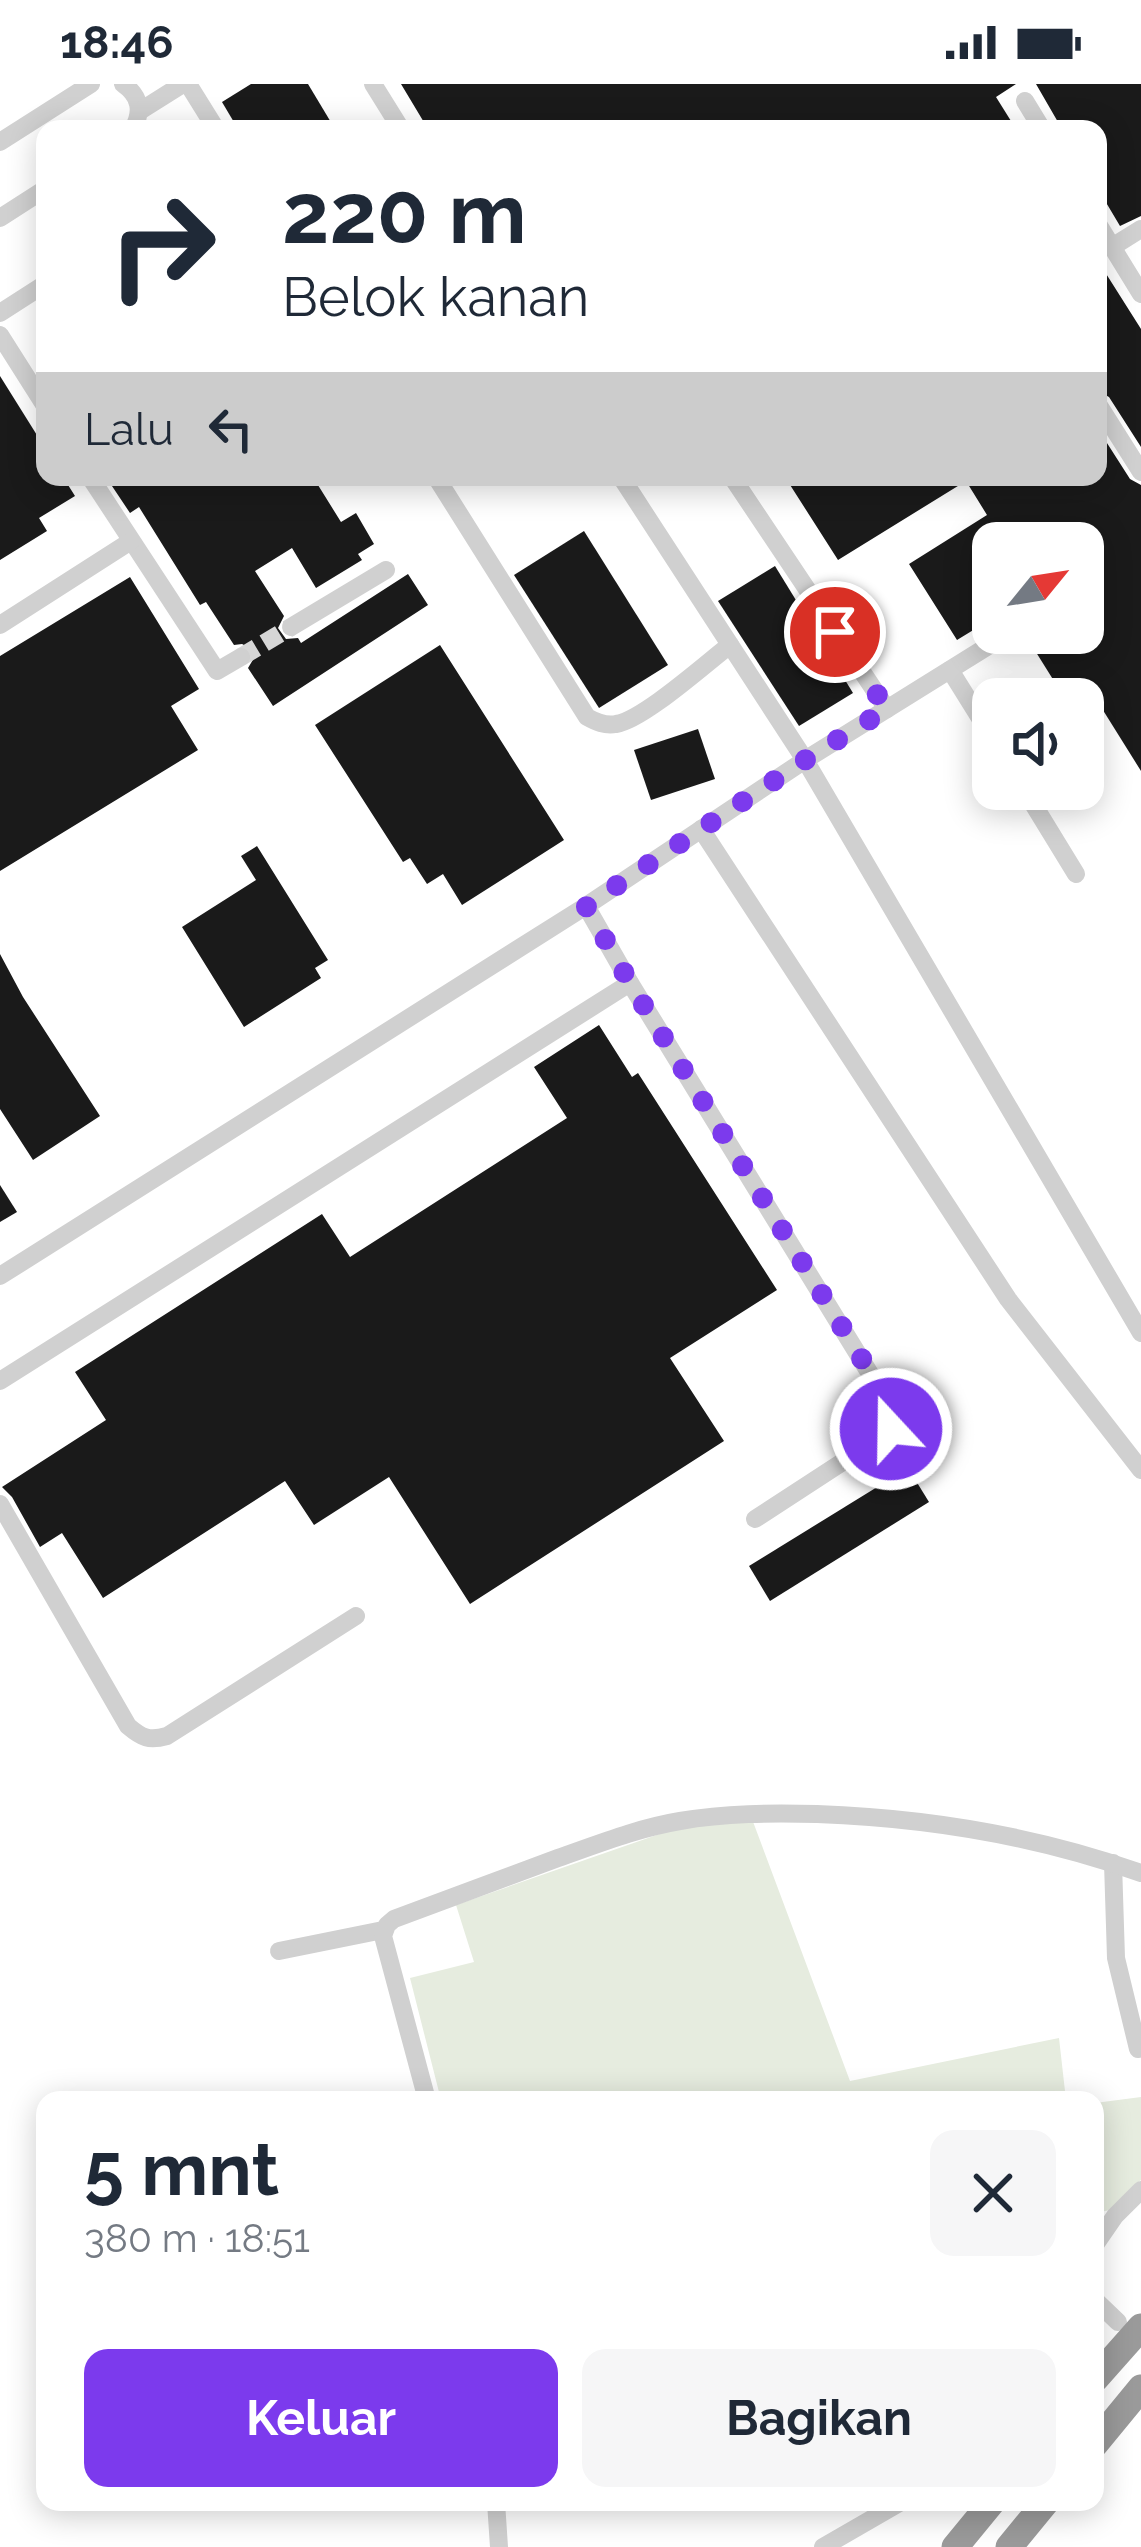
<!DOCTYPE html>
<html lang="id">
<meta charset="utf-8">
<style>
:root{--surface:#fff;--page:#f6f6f7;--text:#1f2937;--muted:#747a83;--accent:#7c3aed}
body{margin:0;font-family:Raleway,sans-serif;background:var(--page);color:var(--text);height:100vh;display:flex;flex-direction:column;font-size:45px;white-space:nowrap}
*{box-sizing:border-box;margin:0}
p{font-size:39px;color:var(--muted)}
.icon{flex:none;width:66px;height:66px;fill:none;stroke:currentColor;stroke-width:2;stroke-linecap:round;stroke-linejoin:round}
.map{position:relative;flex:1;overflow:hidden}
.sheet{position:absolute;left:36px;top:2007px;width:1068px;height:420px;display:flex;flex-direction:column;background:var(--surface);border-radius:24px;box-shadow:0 6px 30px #0003}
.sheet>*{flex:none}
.top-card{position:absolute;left:36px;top:36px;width:1071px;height:366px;border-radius:24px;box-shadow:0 6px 30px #0003;background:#fff;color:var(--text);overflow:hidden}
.needle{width:78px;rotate:60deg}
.tools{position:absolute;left:972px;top:438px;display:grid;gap:24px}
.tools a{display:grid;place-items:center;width:132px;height:132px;border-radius:24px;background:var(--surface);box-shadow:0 6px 30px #0003;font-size:60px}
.pin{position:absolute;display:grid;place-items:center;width:102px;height:102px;color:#fff;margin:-51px;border:6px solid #fff;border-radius:50%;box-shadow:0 3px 12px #0007}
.me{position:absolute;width:132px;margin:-66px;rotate:339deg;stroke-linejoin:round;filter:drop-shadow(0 0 9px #0008)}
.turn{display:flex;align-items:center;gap:42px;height:252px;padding:0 48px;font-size:54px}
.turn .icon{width:156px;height:156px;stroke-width:2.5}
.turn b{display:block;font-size:84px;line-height:102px}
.then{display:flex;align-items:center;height:114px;padding:0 48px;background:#0003;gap:24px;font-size:45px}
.round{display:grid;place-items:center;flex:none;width:126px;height:126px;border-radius:24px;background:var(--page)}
.headline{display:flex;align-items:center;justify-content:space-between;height:204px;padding:0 48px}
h1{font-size:72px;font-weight:700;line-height:90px}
.action{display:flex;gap:24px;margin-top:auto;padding:24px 48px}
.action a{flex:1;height:138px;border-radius:24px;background:var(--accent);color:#fff;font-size:48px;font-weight:700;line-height:138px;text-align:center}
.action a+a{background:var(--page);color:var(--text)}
.status{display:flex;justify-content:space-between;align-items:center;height:84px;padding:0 60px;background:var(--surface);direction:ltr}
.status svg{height:33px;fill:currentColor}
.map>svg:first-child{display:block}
.green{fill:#e6ecdf}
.building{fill:#1a1a1a}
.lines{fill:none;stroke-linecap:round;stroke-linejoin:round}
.minor-tunnel{stroke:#d6d6d6;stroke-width:18;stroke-dasharray:18 9;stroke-linecap:butt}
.minor{stroke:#d0d0d0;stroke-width:18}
.highway{stroke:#9a9a9a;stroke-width:27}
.route{stroke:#7c3aed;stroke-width:21;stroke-dasharray:0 37.8}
</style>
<div class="status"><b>18:46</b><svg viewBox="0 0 49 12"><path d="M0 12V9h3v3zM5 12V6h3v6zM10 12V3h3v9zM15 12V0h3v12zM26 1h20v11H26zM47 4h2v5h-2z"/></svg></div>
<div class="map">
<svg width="1141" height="2463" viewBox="0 0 1141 2463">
<rect width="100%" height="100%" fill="#fff"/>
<g class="green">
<path d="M752 1735 850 1997 1059 1954 1066 2016H441L410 1894 474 1878 456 1821 671 1746Z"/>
<path d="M1141 2013V2096L1110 2126 1095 2129V2019Z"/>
</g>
<g class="building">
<path d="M251 0H308L335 45H238L222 18Z"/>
<path d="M401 0H1016L996 13 1016 45H428Z"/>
<path d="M1036 0H1141V132L1120 142 1098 105V45H1062Z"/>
<path d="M1098 177 1141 245V363L1109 313 1098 307Z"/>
<path d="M0 292 45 364V393H63L75 412 39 434 47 447 0 476Z"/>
<path d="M1098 345 1130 395 1141 401V687L1086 599 1064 613 1034 565 1060 549H1083V459H993V534L957 556 909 480 987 431 966 397 838 476 785 393H1098Z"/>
<path d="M106 393H313L341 438 356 429 374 460 358 470 362 476 316 504 292 464 255 487 284 532 278 544 286 555 298 554 301 559 408 490 428 521 273 622 248 584 254 574 252 565 242 560 234 561 206 518 200 521 139 423 130 429Z"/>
<path d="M584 447 668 581 599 624 514 491Z"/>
<path d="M775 482 853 609 799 642 718 517Z"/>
<path d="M130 493 199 605 171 622 198 666 0 787V572Z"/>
<path d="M440 561 564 756 462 821 443 790 427 800 410 774 403 778 315 641Z"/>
<path d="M698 645 715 695 651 716 634 666Z"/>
<path d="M257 762 328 876 315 884 321 894 244 943 182 843 256 796 241 772Z"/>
<path d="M0 870 23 913 100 1032 33 1076 0 1025Z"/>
<path d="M599 941 632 993 638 989 777 1206 670 1274 724 1357 470 1520 389 1393 314 1441 285 1397 103 1514 62 1449 40 1463 12 1413 2 1403 106 1336 75 1288 322 1130 350 1173 567 1034 534 983Z"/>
<path d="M0 1101 17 1128 0 1138Z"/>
<path d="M908 1384 929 1418 770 1517 749 1482Z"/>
</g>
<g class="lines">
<path class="minor-tunnel" d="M241 573 291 543"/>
<g class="minor">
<path d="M123 0C140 12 143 27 133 45"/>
<path d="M188 0 216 45"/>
<path d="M373 0 401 45"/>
<path d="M1025 17 1042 45"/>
<path d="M140 27 183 0"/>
<path d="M0 58 91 0"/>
<path d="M0 134 45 105"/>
<path d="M1098 140 1141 210"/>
<path d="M1112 163 1141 145"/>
<path d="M0 229 45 200"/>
<path d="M0 251 45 322"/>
<path d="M1098 320 1141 388"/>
<path d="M90 393 217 587 241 573"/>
<path d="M436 393 587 633C596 638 605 642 616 640 643 636 705 580 730 561"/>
<path d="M732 393 887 625"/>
<path d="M0 541 131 457"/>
<path d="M291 543 386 486"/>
<path d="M1009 549 805 676 1141 1249"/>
<path d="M950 586 993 655"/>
<path d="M1024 705 1076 790"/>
<path d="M701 745 1008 1215 1141 1386"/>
<path d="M586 822 630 899 891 1324V1345L884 1351 755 1435"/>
<path d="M0 1192 586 822 805 676 621 393"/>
<path d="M0 1297 630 899"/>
<path d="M0 1420 128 1642C142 1654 149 1657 167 1652L356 1532"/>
<path d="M1113 1779 1116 1874 1138 1965"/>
<path d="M279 1867 383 1846"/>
<path d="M427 2016 383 1852 387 1841 394 1835C449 1815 503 1794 558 1774 598 1760 638 1744 680 1737 726 1729 771 1729 817 1730 928 1734 1037 1752 1141 1789"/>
<path d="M1095 2161 1115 2132 1141 2106"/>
<path d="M1095 2216 1118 2238"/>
<path d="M496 2418 499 2463"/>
<path d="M823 2463 901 2418"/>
</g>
<g class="highway">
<path d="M1095 2295 1141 2243"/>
<path d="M1095 2360 1141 2304"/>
<path d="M955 2463 992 2418"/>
<path d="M1009 2463 1046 2418"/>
</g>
</g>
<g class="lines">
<path class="route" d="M835 548 887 625 805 676 586 822 630 899 892 1324 891 1345"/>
</g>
</svg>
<div class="tools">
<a><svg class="needle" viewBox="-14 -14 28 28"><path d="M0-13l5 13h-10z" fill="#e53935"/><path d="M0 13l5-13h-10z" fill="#747a83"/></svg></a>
<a><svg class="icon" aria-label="sound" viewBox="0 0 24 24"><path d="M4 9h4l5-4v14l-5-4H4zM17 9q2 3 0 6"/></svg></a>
</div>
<div class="pin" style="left:835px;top:548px;background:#d93025"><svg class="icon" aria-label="arrive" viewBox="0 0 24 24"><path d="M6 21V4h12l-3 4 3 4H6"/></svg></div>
<svg class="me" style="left:891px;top:1345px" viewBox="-20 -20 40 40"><circle r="17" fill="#7c3aed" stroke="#fff" stroke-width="3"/><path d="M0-11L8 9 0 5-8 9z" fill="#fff"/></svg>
<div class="top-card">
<div class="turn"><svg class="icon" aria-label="right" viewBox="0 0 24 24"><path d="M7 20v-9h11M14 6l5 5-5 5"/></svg><div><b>220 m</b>Belok kanan</div></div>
<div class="then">Lalu<svg class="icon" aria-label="left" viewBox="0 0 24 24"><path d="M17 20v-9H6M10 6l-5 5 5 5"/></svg></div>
</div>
<section class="sheet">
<div class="headline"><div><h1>5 mnt</h1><p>380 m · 18:51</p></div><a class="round"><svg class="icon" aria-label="close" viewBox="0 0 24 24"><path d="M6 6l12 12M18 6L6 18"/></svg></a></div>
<div class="action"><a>Keluar</a><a>Bagikan</a></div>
</section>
</div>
